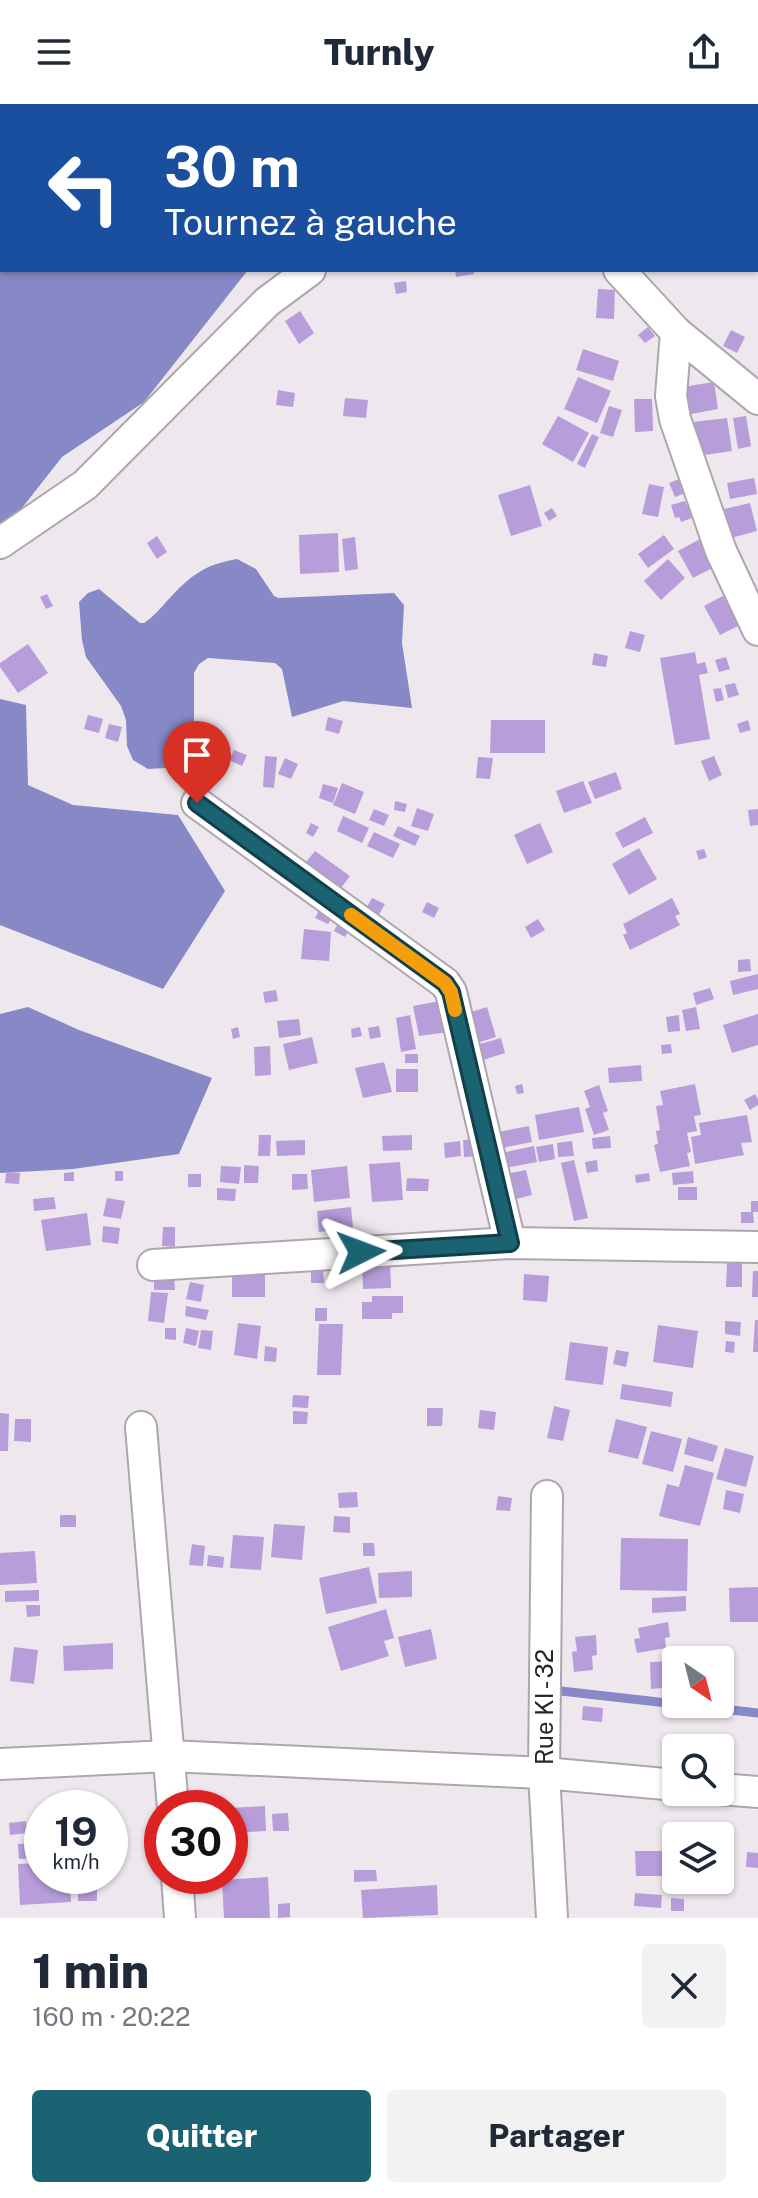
<!DOCTYPE html>
<html lang="fr">
<meta charset="utf-8">
<style>
:root{--surface:#fff;--page:#f2f2f3;--text:#1f2937;--muted:#747a83;--accent:#1b6372}
body{margin:0;font-family:"Public Sans",sans-serif;background:var(--page);color:var(--text);height:100vh;display:flex;flex-direction:column;font-size:30px;white-space:nowrap}
*{box-sizing:border-box;margin:0}
p{font-size:26px;color:var(--muted)}
.icon{flex:none;width:44px;height:44px;fill:none;stroke:currentColor;stroke-width:2;stroke-linecap:round;stroke-linejoin:round}
.map{position:relative;height:1814px;overflow:hidden}
.panel{display:flex;flex-direction:column;background:var(--surface);flex:1}
.panel>*{flex:none}
.hud{position:absolute;left:0px;top:0px;width:758px;height:168px;box-shadow:0 2px 6px #0004;background:#1a4fa0;color:#fff;overflow:hidden}
.needle{width:52px;rotate:145deg}
.tools{position:absolute;left:662px;top:1542px;display:grid;gap:16px}
.tools a{display:grid;place-items:center;width:72px;height:72px;border-radius:8px;background:var(--surface);box-shadow:0 2px 6px #0004;font-size:40px}
.speed{position:absolute;left:24px;top:1686px;display:flex;gap:16px;font-size:40px;font-weight:700;text-align:center}
.speed>*{display:grid;place-content:center;width:104px;height:104px;border-radius:50%;background:var(--surface);box-shadow:0 2px 6px #0004;line-height:1}
.speed small{font-size:20px;font-weight:400}
.speed .limit{border:12px solid #d22;background:#fff;color:#111}
.pin{position:absolute;display:grid;place-items:center;width:68px;height:68px;color:#fff;margin:-82px -34px;border-radius:50% 50% 50% 0;rotate:-45deg;box-shadow:0 0 8px #0007}
.pin .icon{rotate:45deg}
.me{position:absolute;width:88px;margin:-44px;rotate:87deg;stroke-linejoin:round;filter:drop-shadow(0 0 6px #0008)}
.turn{display:flex;align-items:center;gap:28px;height:168px;padding:0 32px;font-size:36px}
.turn .icon{width:104px;height:104px;stroke-width:2.5}
.turn b{display:block;font-size:56px;line-height:68px}
.round{display:grid;place-items:center;flex:none;width:84px;height:84px;border-radius:8px;background:var(--page)}
.headline{display:flex;align-items:center;justify-content:space-between;height:136px;padding:0 32px}
h1{font-size:48px;font-weight:800;line-height:60px}
.cta{display:flex;gap:16px;margin-top:auto;padding:16px 32px}
.cta a{flex:1;height:92px;border-radius:8px;background:var(--accent);color:#fff;font-size:32px;font-weight:800;line-height:92px;text-align:center}
.cta a+a{background:var(--page);color:var(--text)}
header{display:flex;justify-content:space-between;align-items:center;height:104px;padding:0 32px;background:var(--surface);font-size:36px;font-weight:800}
.map>svg:first-child{display:block}
.water{fill:#8689c6}
.lines{fill:none;stroke-linecap:round;stroke-linejoin:round}
.stream{stroke:#8689c6;stroke-width:9}
.building{fill:#b79dda}
.minor-casing{stroke:#ada7ad;stroke-width:34}
.minor{stroke:#fff;stroke-width:30}
.route-casing{stroke:#12404a;stroke-width:20}
.route{stroke:#1b6372;stroke-width:14}
.slow{stroke:#f59e0b;stroke-width:14}
.labels{text-anchor:middle;stroke-width:7;stroke-linejoin:round;paint-order:stroke}
.street-label{font-size:24px;fill:#272527;stroke:#fff}
</style>
<header><svg class="icon" aria-label="menu" viewBox="0 0 24 24"><path d="M4 6h16M4 12h16M4 18h16"/></svg>Turnly<svg class="icon" aria-label="share" viewBox="0 0 24 24"><path d="M12 15V3M7 8l5-5 5 5M5 13v7h14v-7"/></svg></header>
<div class="map">
<svg width="758" height="1814" viewBox="0 0 758 1814">
<rect width="100%" height="100%" fill="#eee8ee"/>
<g class="water">
<path d="M0 0H574L570 2H2V166H248L144 298 62 353 0 432Z"/>
<path d="M237 455 256 465 274 492 279 494 394 489 404 501 402 539 412 604 343 597 292 613 282 565 275 559 208 554 199 560 194 569V625L190 641 184 653 166 664 148 665 133 656 127 642 126 616 121 602 86 553 82 536 79 498 88 489 99 485 140 519H144C153 513 160 505 167 497 190 472 203 461 237 455Z"/>
<path d="M0 595 26 601 28 681 73 701 178 711 225 787 163 885 0 821Z"/>
<path d="M28 903 79 926 212 974 179 1050 73 1065 0 1069V910Z"/>
</g>
<g class="lines">
<g class="stream">
<path d="M561 1587 676 1600"/>
<path d="M679 1600 758 1609"/>
</g>
</g>
<g class="building">
<path d="M455 166H473L474 170 456 173Z"/>
<path d="M406 177 407 188 396 190 394 179Z"/>
<path d="M598 185 615 186 614 215 596 214Z"/>
<path d="M300 207 314 229 299 240 285 217Z"/>
<path d="M648 223 655 232 645 239 638 231Z"/>
<path d="M731 226 745 233 737 249 723 242Z"/>
<path d="M583 245 619 257 613 277 576 266Z"/>
<path d="M578 273 611 287 597 319 564 305Z"/>
<path d="M714 278 718 305 686 311 682 283Z"/>
<path d="M278 286 295 289 293 303 276 301Z"/>
<path d="M345 294 368 296 366 314 343 312Z"/>
<path d="M634 295H652L653 327 635 328Z"/>
<path d="M609 302 622 306 613 333 600 329Z"/>
<path d="M558 312 589 329 573 358 542 340Z"/>
<path d="M746 312 751 342 738 345 733 314Z"/>
<path d="M727 314 732 347 698 352 693 318Z"/>
<path d="M592 330 599 333 585 364 577 360Z"/>
<path d="M682 374 688 388 675 393 669 379Z"/>
<path d="M754 374 757 390 730 395 727 379Z"/>
<path d="M649 380 664 383 658 413 642 410Z"/>
<path d="M530 381 542 422 511 432 498 391Z"/>
<path d="M685 397 687 402 691 400 695 413 681 418 679 413 675 414 671 401Z"/>
<path d="M750 399 757 427 731 434 724 405Z"/>
<path d="M552 404 557 412 549 417 544 409Z"/>
<path d="M338 429 339 468 300 470 299 431Z"/>
<path d="M709 430 724 458 693 474 678 447Z"/>
<path d="M664 431 674 445 648 464 638 450Z"/>
<path d="M157 432 167 448 157 455 147 439Z"/>
<path d="M355 433 358 465 345 467 342 435Z"/>
<path d="M668 455 685 474 661 496 644 477Z"/>
<path d="M734 486 750 516 720 531 704 502Z"/>
<path d="M47 490 53 502 46 505 40 493Z"/>
<path d="M630 527 645 531 640 548 625 544Z"/>
<path d="M28 540 48 569 18 589 0 563V559Z"/>
<path d="M695 548 697 560 705 558 708 569 699 571 710 635 675 641 660 554Z"/>
<path d="M594 549 608 552 606 563 592 561Z"/>
<path d="M726 553 730 565 719 568 715 556Z"/>
<path d="M735 579 739 591 728 594 725 581Z"/>
<path d="M721 584 724 596 716 598 713 585Z"/>
<path d="M88 611 103 615 99 629 84 625Z"/>
<path d="M328 613 343 617 339 630 325 626Z"/>
<path d="M491 616H545V649H490Z"/>
<path d="M748 616 751 626 740 629 737 620Z"/>
<path d="M109 620 122 623 118 638 105 634Z"/>
<path d="M198 639 209 641 207 653 196 651Z"/>
<path d="M234 646 247 651 242 662 229 656Z"/>
<path d="M265 652 277 653 274 684 263 683Z"/>
<path d="M714 652 722 671 709 677 701 657Z"/>
<path d="M478 653 493 654 490 675 476 674Z"/>
<path d="M285 654 298 660 291 675 278 670Z"/>
<path d="M616 668 622 685 595 695 588 678Z"/>
<path d="M583 677 592 699 564 709 556 687Z"/>
<path d="M342 679 364 688 355 710 333 701Z"/>
<path d="M323 680 338 684 333 699 319 694Z"/>
<path d="M395 697 407 700 405 708 394 706Z"/>
<path d="M417 704 434 710 428 727 411 722Z"/>
<path d="M374 705 389 711 384 722 369 716Z"/>
<path d="M758 705V721L750 722 748 706Z"/>
<path d="M343 712 369 724 362 739 337 727Z"/>
<path d="M645 713 653 729 623 744 615 729Z"/>
<path d="M311 719 319 723 313 733 306 729Z"/>
<path d="M540 719 553 748 527 760 514 731Z"/>
<path d="M398 722 420 732 415 742 393 732Z"/>
<path d="M374 728 400 740 393 754 367 742Z"/>
<path d="M639 744 657 775 629 791 612 760Z"/>
<path d="M704 745 707 753 699 756 696 747Z"/>
<path d="M315 747 350 772 341 784 306 758Z"/>
<path d="M372 794 385 800 377 814 364 808Z"/>
<path d="M672 794 680 810 675 812 680 821 630 846 623 831 627 829 623 820Z"/>
<path d="M427 798 439 804 434 814 422 808Z"/>
<path d="M323 799 336 806 328 820 315 814Z"/>
<path d="M538 815 545 826 531 834 525 823Z"/>
<path d="M340 816 352 821 345 833 334 827Z"/>
<path d="M304 825 331 828 329 857 301 855Z"/>
<path d="M750 855 751 867 738 868V856Z"/>
<path d="M758 870V885L733 891 730 877Z"/>
<path d="M710 884 714 895 696 901 693 889Z"/>
<path d="M276 886 278 897 265 899 263 888Z"/>
<path d="M440 897 449 928 419 932 413 902Z"/>
<path d="M487 903 496 933 480 938 471 908Z"/>
<path d="M696 903 700 925 686 927 682 906Z"/>
<path d="M758 910V941L732 949 723 921Z"/>
<path d="M410 911 416 945 401 948 396 914Z"/>
<path d="M679 911 680 927 668 928 666 913Z"/>
<path d="M299 915 301 931 279 934 277 917Z"/>
<path d="M379 922 381 933 370 935 368 924Z"/>
<path d="M238 923 240 933 233 935 231 925Z"/>
<path d="M360 923 362 932 352 934 351 925Z"/>
<path d="M312 933 318 959 289 966 283 940Z"/>
<path d="M501 934 505 949 483 956 484 963 475 965 473 942Z"/>
<path d="M671 940 672 949 662 950 661 941Z"/>
<path d="M270 942 271 971 255 972 254 943Z"/>
<rect x="405" y="950" width="13" height="9"/>
<path d="M384 958 392 988 363 994 355 964Z"/>
<path d="M641 961 642 977 609 979 608 964Z"/>
<rect x="396" y="965" width="22" height="23"/>
<path d="M522 980 524 989 517 990 515 982Z"/>
<path d="M695 980 701 1011 694 1012 697 1027 687 1029 691 1048 687 1049 690 1062 660 1068 654 1041 658 1040 656 1027 660 1026 656 1002 663 1001 660 987Z"/>
<path d="M599 981 608 1007 603 1009 609 1026 594 1031 585 1005 590 1003 584 987Z"/>
<path d="M755 990 758 995V1001L750 1006 744 996Z"/>
<path d="M579 1003 584 1028 539 1036 535 1011Z"/>
<path d="M747 1011 752 1038 741 1039 744 1051 695 1060 691 1033 701 1031 699 1019Z"/>
<path d="M529 1022 532 1038 501 1044 498 1028Z"/>
<path d="M259 1031H271L270 1052H258Z"/>
<path d="M412 1031V1046L383 1047 382 1032Z"/>
<path d="M610 1032 611 1044 593 1045 592 1034Z"/>
<path d="M480 1035V1052L464 1053 463 1036Z"/>
<path d="M305 1036V1051L277 1052 276 1037Z"/>
<path d="M460 1037 461 1052 445 1054 444 1039Z"/>
<path d="M572 1037 574 1052 558 1053 557 1039Z"/>
<path d="M553 1040 555 1055 539 1058 536 1043Z"/>
<path d="M534 1042 537 1058 500 1065 497 1050Z"/>
<path d="M574 1056 588 1114 574 1117 561 1059Z"/>
<path d="M597 1056 598 1067 587 1069 585 1058Z"/>
<path d="M400 1058 403 1096 372 1098 369 1060Z"/>
<path d="M244 1061 259 1062 258 1079H244Z"/>
<path d="M221 1062 241 1063 239 1080 220 1078Z"/>
<path d="M347 1062 350 1094 314 1098 311 1066Z"/>
<path d="M526 1066 532 1091 512 1096 506 1070Z"/>
<rect x="115" y="1067" width="8" height="10"/>
<path d="M693 1067 694 1079 673 1081 672 1069Z"/>
<path d="M6 1068 20 1069 19 1080 5 1079Z"/>
<path d="M74 1068V1077H64V1069Z"/>
<path d="M649 1069 650 1077 636 1079 635 1071Z"/>
<rect x="188" y="1070" width="13" height="13"/>
<path d="M292 1070H307L308 1085 292 1086Z"/>
<path d="M407 1074 429 1075 428 1087H406Z"/>
<rect x="678" y="1083" width="19" height="13"/>
<path d="M217 1084 236 1085 235 1097 217 1096Z"/>
<path d="M54 1093 56 1105 34 1107 33 1095Z"/>
<path d="M107 1094 125 1097 121 1115 103 1112Z"/>
<rect x="751" y="1097" width="7" height="11"/>
<path d="M351 1103 353 1124 319 1128 317 1107Z"/>
<path d="M741 1108H753L754 1119H741Z"/>
<path d="M87 1109 91 1141 46 1147 41 1116Z"/>
<path d="M103 1122 120 1124 118 1140 102 1138Z"/>
<path d="M163 1123H175V1143L162 1142Z"/>
<path d="M390 1157 391 1184 363 1185 362 1158Z"/>
<path d="M727 1158H742V1183H726Z"/>
<path d="M265 1161V1193H232V1162Z"/>
<path d="M311 1166H323L324 1179H311Z"/>
<path d="M753 1167H758V1193H752Z"/>
<path d="M154 1168H174L175 1186H154Z"/>
<path d="M524 1170 549 1172 547 1198 523 1196Z"/>
<path d="M190 1178 204 1181 201 1198 186 1195Z"/>
<path d="M151 1188 168 1189 164 1219 148 1217Z"/>
<path d="M372 1192H403V1209H392V1215H362V1198H372Z"/>
<path d="M186 1202 209 1206 206 1216 185 1212Z"/>
<rect x="315" y="1204" width="12" height="13"/>
<path d="M755 1216H758V1248H753Z"/>
<path d="M725 1217 741 1218 740 1232 725 1230Z"/>
<path d="M238 1219 261 1222 257 1255 234 1251Z"/>
<path d="M319 1220H343L341 1271H317Z"/>
<path d="M658 1221 698 1227 693 1264 653 1258Z"/>
<path d="M165 1224H176V1236L165 1235Z"/>
<path d="M186 1224 199 1227 196 1242 183 1239Z"/>
<path d="M201 1226 213 1227 211 1246 198 1244Z"/>
<path d="M726 1237 735 1238 734 1249 725 1248Z"/>
<path d="M570 1238 608 1243 603 1281 565 1276Z"/>
<path d="M265 1242 277 1244 276 1258 264 1257Z"/>
<path d="M616 1246 629 1248 626 1263 613 1260Z"/>
<path d="M622 1280 673 1288 671 1303 620 1295Z"/>
<path d="M293 1291 309 1292 308 1304 292 1303Z"/>
<path d="M554 1302 570 1306 563 1337 547 1334Z"/>
<path d="M427 1304H443L442 1322H427Z"/>
<path d="M480 1306 496 1308 494 1326 478 1324Z"/>
<path d="M293 1307 308 1308 307 1320H293Z"/>
<path d="M0 1309 9 1310 8 1347H0Z"/>
<path d="M15 1315H31V1338L14 1337Z"/>
<path d="M616 1315 647 1323 638 1355 608 1348Z"/>
<path d="M651 1327 682 1335 673 1368 642 1360Z"/>
<path d="M688 1333 718 1342 713 1358 684 1350Z"/>
<path d="M725 1344 754 1352 746 1383 716 1375Z"/>
<path d="M685 1361 714 1369 700 1422 659 1412 667 1380 679 1383Z"/>
<path d="M726 1386 744 1390 740 1409 723 1405Z"/>
<path d="M357 1388 358 1403 339 1404 338 1389Z"/>
<path d="M498 1392 512 1394 510 1407 496 1406Z"/>
<rect x="60" y="1411" width="16" height="12"/>
<path d="M334 1412 350 1413V1429L333 1428Z"/>
<path d="M274 1420 305 1422 302 1456 271 1453Z"/>
<path d="M233 1431 264 1433 261 1466 230 1464Z"/>
<path d="M621 1434 688 1435 687 1487 620 1486Z"/>
<path d="M363 1439H374L375 1452H363Z"/>
<path d="M192 1440 205 1442 203 1462 189 1461Z"/>
<path d="M35 1447 37 1479 0 1481V1449Z"/>
<path d="M208 1451 224 1453 223 1464 207 1462Z"/>
<path d="M369 1463 377 1499 326 1510 319 1474Z"/>
<path d="M412 1467V1493L379 1494 378 1469Z"/>
<path d="M758 1483V1518H730L729 1484Z"/>
<path d="M39 1486V1497L5 1498V1487Z"/>
<path d="M686 1492V1507L652 1509V1494Z"/>
<path d="M26 1501H40V1512L27 1513Z"/>
<path d="M386 1505 394 1534 384 1537 389 1552 341 1567 328 1523Z"/>
<path d="M668 1518 670 1533 665 1534 666 1544 637 1549 634 1535 640 1534 638 1524Z"/>
<path d="M431 1525 437 1555 405 1563 398 1533Z"/>
<path d="M596 1531 597 1551 592 1552 593 1566 574 1568 572 1548 577 1547 575 1533Z"/>
<path d="M113 1539V1565L64 1567 63 1542Z"/>
<path d="M14 1543 38 1546 34 1580 10 1577Z"/>
<path d="M676 1557V1583L651 1585 650 1558Z"/>
<path d="M583 1602 603 1604 602 1618 582 1616Z"/>
<path d="M265 1702 266 1727 230 1729V1704Z"/>
<path d="M288 1709 289 1727H273L272 1710Z"/>
<path d="M26 1717 27 1729 10 1731 9 1719Z"/>
<path d="M42 1739V1754L19 1755 18 1740Z"/>
<path d="M635 1747H676V1772H636Z"/>
<path d="M747 1748 758 1749V1764L746 1763Z"/>
<path d="M42 1759V1772H70L71 1798 20 1801 18 1760Z"/>
<path d="M354 1766H376L377 1777 354 1778Z"/>
<rect x="78" y="1772" width="19" height="25"/>
<path d="M268 1773 270 1814H224L222 1776Z"/>
<path d="M437 1781 438 1811 363 1814 361 1786Z"/>
<path d="M635 1789 662 1791 661 1804 634 1802Z"/>
<path d="M671 1794 684 1795V1807H671Z"/>
<path d="M290 1799V1813L278 1814V1800Z"/>
</g>
<g class="lines">
<g class="minor-casing">
<g id="minor">
<path d="M598 2 602 0"/>
<path d="M619 166 676 228 758 295"/>
<path d="M676 228 671 292 675 315 721 447 758 526"/>
<path d="M0 439 85 381 267 198 310 166"/>
<path d="M197 699 445 879 451 888 510 1139"/>
<path d="M153 1161 510 1139 758 1143"/>
<path d="M141 1323 173 1704"/>
<path d="M547 1392 544 1669 552 1814"/>
<path d="M0 1660 169 1652 544 1669 676 1681"/>
<path d="M720 1685 758 1688"/>
<path d="M177 1772 180 1814"/>
</g>
</g>
<use href="#minor" class="minor"/>
</g>
<g class="lines">
<g class="route-casing">
<path id="route" d="M197 699 445 879 451 888 510 1139 361 1148"/>
</g>
<use href="#route" class="route"/>
<path class="slow" d="M351 811 445 879 451 888 455 906"/>
</g>
<g class="labels">
<g class="street-label">
<text transform="translate(545 1603) rotate(-90)" y="8">Rue KI - 32</text>
</g>
</g>
</svg>
<div class="tools">
<a><svg class="needle" viewBox="-14 -14 28 28"><path d="M0-13l5 13h-10z" fill="#e53935"/><path d="M0 13l5-13h-10z" fill="#747a83"/></svg></a>
<a><svg class="icon" aria-label="search" viewBox="0 0 24 24"><circle cx="10" cy="10" r="6"/><path d="M15 15l6 6"/></svg></a>
<a><svg class="icon" aria-label="layers" viewBox="0 0 24 24"><path d="M12 4l9 5-9 5-9-5zM3 14l9 5 9-5"/></svg></a>
</div>
<div class="speed"><div>19<small>km/h</small></div><div class="limit">30</div></div>
<div class="pin" style="left:197px;top:699px;background:#d93025"><svg class="icon" aria-label="arrive" viewBox="0 0 24 24"><path d="M6 21V4h12l-3 4 3 4H6"/></svg></div>
<svg class="me" style="left:361px;top:1148px" viewBox="-20 -20 40 40"><path d="M0-17L14 15 0 8-14 15z" fill="#1b6372" stroke="#fff" stroke-width="4"/></svg>
<div class="hud">
<div class="turn"><svg class="icon" aria-label="left" viewBox="0 0 24 24"><path d="M17 20v-9H6M10 6l-5 5 5 5"/></svg><div><b>30 m</b>Tournez à gauche</div></div>
</div>
</div>
<section class="panel">
<div class="headline"><div><h1>1 min</h1><p>160 m · 20:22</p></div><a class="round"><svg class="icon" aria-label="close" viewBox="0 0 24 24"><path d="M6 6l12 12M18 6L6 18"/></svg></a></div>
<div class="cta"><a>Quitter</a><a>Partager</a></div>
</section>
